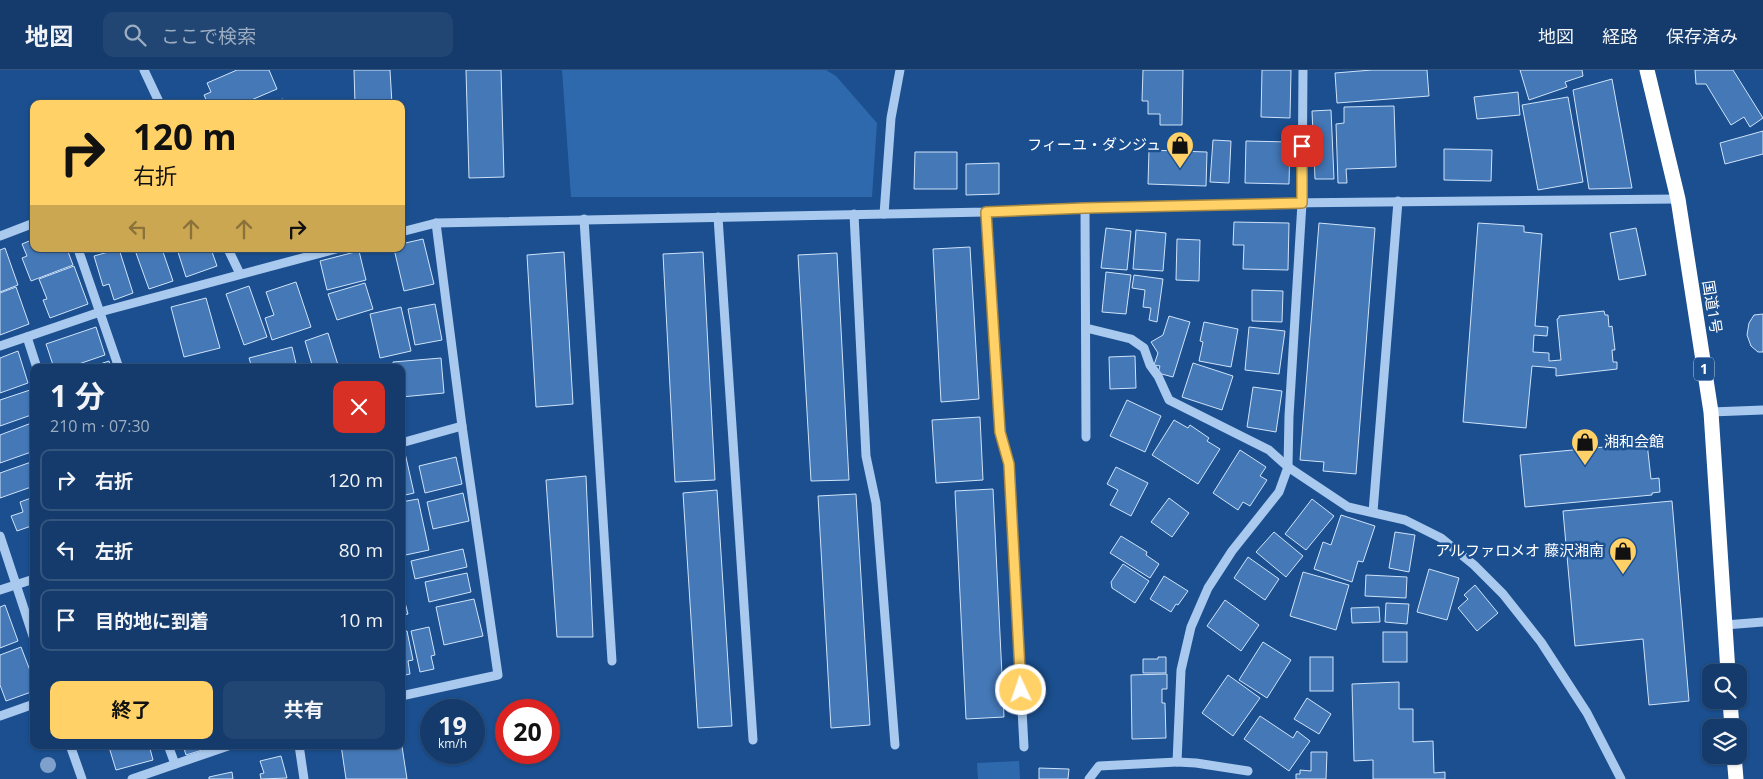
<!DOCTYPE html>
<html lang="ja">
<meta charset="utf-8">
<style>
:root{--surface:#143b6b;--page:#214673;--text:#f1f3f6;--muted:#9dadc1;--line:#33557e;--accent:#ffd166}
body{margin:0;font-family:"Open Sans","Noto Sans JP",sans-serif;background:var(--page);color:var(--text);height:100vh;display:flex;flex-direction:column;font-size:19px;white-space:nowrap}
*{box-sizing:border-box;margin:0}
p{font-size:16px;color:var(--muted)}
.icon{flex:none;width:28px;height:28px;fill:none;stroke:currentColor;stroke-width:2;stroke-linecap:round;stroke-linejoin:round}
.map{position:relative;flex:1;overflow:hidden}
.side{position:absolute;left:30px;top:294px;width:375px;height:385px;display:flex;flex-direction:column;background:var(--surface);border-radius:10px;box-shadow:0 1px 4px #0004,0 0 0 1px var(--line)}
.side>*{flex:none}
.guide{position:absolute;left:30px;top:30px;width:375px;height:152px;border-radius:10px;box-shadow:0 1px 4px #0004,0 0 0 1px var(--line);background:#ffd166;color:#111;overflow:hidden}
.tools{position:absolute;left:1702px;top:594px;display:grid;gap:10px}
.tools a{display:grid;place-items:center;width:45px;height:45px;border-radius:10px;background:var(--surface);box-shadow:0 1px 4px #0004,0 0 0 1px var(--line);font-size:25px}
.speed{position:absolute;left:420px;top:629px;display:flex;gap:10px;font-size:25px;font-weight:700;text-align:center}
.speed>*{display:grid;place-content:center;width:65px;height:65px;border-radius:50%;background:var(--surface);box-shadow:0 1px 4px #0004,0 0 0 1px var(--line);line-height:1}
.speed small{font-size:12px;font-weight:400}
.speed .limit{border:8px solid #d22;background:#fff;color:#111}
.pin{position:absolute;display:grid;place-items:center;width:42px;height:42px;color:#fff;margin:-21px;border-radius:10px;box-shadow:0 2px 8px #0006}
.me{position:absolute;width:55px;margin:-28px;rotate:357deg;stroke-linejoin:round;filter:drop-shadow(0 0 4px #0008)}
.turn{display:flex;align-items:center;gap:18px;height:105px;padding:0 20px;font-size:22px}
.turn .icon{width:65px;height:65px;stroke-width:2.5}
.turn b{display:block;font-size:35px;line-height:42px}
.lanes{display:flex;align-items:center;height:48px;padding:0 20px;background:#0003;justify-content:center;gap:25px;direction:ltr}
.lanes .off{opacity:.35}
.round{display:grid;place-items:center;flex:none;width:52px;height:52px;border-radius:10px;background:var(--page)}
.head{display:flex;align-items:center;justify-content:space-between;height:85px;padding:0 20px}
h1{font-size:30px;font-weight:700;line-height:38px}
.cta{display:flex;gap:10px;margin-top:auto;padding:10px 20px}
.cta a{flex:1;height:58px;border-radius:10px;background:var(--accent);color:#111;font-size:20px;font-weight:700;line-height:58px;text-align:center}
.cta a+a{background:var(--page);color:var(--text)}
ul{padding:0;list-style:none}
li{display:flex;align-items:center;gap:15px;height:62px;margin:0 10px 8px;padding:0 10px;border:2px solid var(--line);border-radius:10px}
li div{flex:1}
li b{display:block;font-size:19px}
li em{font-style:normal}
header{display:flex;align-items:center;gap:30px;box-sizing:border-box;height:70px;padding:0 25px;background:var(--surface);border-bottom:1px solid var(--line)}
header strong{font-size:24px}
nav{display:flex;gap:28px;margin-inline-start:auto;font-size:18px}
.search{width:350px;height:45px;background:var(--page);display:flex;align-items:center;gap:12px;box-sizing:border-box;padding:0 18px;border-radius:10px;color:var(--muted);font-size:19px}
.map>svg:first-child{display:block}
.green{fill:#2e69ad}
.building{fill:#4478b7;stroke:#cfe3fa}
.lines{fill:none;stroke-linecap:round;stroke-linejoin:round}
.minor{stroke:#a9c9ee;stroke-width:9}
.highway{stroke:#fff;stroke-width:15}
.tree{fill:#7ea0ca}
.route-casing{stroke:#a68842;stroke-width:12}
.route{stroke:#ffd166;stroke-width:9}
.labels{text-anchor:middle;stroke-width:5;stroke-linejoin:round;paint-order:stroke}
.shield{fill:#1b4f8f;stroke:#bbcadd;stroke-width:1}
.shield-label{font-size:14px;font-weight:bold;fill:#fff}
.poi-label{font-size:15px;fill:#fff;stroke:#1b4f8f;text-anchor:end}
.street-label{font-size:15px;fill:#fff;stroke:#1b4f8f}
</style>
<header>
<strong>地図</strong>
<div class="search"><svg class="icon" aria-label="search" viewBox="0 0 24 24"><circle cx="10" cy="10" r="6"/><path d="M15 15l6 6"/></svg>ここで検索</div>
<nav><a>地図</a><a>経路</a><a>保存済み</a></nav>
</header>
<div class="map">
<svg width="1763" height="709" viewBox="0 0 1763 709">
<rect width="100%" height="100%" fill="#1b4f8f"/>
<g class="green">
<path d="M562 0H826L836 6 877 53 872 127H571Z"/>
<path d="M1019 691 1020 709H978L977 693Z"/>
</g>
<g class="building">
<path d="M237 0H269L277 19 242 34H208L204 25 211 22 207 13Z"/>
<path d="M354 0H390L392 34H355Z"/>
<path d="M466 0H501L504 107 469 108Z"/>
<path d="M1143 0H1183L1182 55H1160V44H1148V31H1142Z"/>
<path d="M1262 0H1291L1290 48 1261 47Z"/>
<path d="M1372 0H1427L1429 26 1337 33 1335 3Z"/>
<path d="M1520 0H1582L1583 6 1565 12 1567 17 1529 30Z"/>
<path d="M1695 0H1733L1763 48 1750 57 1744 47 1731 55 1706 14H1696Z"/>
<path d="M1612 9 1632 118 1589 119 1573 20Z"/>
<path d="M1518 22 1520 45 1477 49 1474 27Z"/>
<path d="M1568 27 1583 112 1538 120 1522 35Z"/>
<path d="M283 29 284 34H265Z"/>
<path d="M1394 36 1396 97 1346 99 1347 113H1338L1336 54 1344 53V37Z"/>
<path d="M1331 40 1334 109H1315L1312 41Z"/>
<path d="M1763 61V84L1725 94 1720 73Z"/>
<path d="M1213 70 1231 71 1229 113 1210 112Z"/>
<path d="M1246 71 1290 72 1289 114 1245 113Z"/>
<path d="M1444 79 1492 80 1491 111 1444 110Z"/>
<path d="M1149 80 1207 82 1206 116 1148 114Z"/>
<path d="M915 82H957V119H914Z"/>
<path d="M999 93V124L966 125V94Z"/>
<path d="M1234 152 1289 153 1288 200 1243 199 1244 175H1233Z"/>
<path d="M1319 153 1375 158 1356 404 1323 401 1324 392 1300 390Z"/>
<path d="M1478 153 1524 156V162L1542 164 1535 256 1548 257 1547 266 1534 265 1533 282 1549 283V291L1561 290 1557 249 1559 248V246L1604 241 1605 245H1608L1609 257 1612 256 1615 280H1612L1613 292H1617V299L1556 306V298L1532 296 1526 358 1463 352Z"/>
<path d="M1106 158 1131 161 1127 200 1101 198Z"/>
<path d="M1636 158 1646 205 1619 210 1610 163Z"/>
<path d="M1136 160 1166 163 1163 201 1133 199Z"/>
<path d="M34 169V179H67L73 195 31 211 22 188 27 186 22 174Z"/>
<path d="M423 169 434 214 404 221 394 179H401V174Z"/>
<path d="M1177 169 1200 170 1199 211 1176 210Z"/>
<path d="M970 177 979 329 941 332 933 179Z"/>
<path d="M5 178 18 215 0 222V180Z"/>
<path d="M119 179 133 223 114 230 109 214 103 216 94 186Z"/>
<path d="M148 179H162L173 211 149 219 136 183Z"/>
<path d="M177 179H211L217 196 186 207Z"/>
<path d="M359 181 366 210 327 220 320 191Z"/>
<path d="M564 182 573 334 536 337 527 185Z"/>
<path d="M703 182 715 410 675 412 663 184Z"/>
<path d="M837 183 849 410 811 411 798 185Z"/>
<path d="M74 196 88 234 50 248 43 230 47 229 39 209Z"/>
<path d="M1106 202 1131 205 1126 244 1102 242Z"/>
<path d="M1134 205 1163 209 1157 252 1149 250 1151 238 1143 237 1145 220 1132 218Z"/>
<path d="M296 212 311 257 272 270 265 248 274 245 266 222Z"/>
<path d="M365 213 373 239 337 250 328 224Z"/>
<path d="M249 216 267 267 244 275 226 224Z"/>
<path d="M16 217 29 254 0 265V223Z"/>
<path d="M1252 220 1283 221 1282 252 1252 251Z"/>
<path d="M206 228 220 278 184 287 171 237Z"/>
<path d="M435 234 442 270 415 275 408 239Z"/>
<path d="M401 237 411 281 380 288 370 244Z"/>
<path d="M1763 244V282H1758L1751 276 1747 265 1749 253 1754 245Z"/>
<path d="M1169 246 1190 252 1173 307 1158 303 1160 296 1154 295 1158 283 1151 272 1163 265Z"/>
<path d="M1204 252 1238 259 1231 297 1199 291 1203 272 1200 271Z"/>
<path d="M96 257 105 285 67 298H54L46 274Z"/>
<path d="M1249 257 1285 261 1279 304 1245 300Z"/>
<path d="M328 263 339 298H313L305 271Z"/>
<path d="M292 277 297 298H252L249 288Z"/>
<path d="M18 281 28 313 0 323V288Z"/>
<path d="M1135 286 1136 318 1110 319 1109 287Z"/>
<path d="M441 288 444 323 401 327V298H393V292Z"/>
<path d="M109 291 111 298H88Z"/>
<path d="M1193 293 1233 306 1222 340 1182 327Z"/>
<path d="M1253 317 1282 321 1276 362 1247 357Z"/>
<path d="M30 320 34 330V344L0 356V330Z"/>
<path d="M1127 330 1161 346 1145 382 1110 366Z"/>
<path d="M980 347 983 410 936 413 932 350Z"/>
<path d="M1174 350 1188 358 1190 355 1209 368 1207 371 1220 379 1198 414 1152 385Z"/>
<path d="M34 352V381L0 393V365Z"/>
<path d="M1647 373 1651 409 1659 408 1660 422 1652 423V425L1525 437 1520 385Z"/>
<path d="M1240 380 1266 397 1260 406 1267 410 1250 436 1243 432 1238 440 1213 423Z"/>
<path d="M401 383H405L414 423 401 426Z"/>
<path d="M456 387 462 414 425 423 419 396Z"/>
<path d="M34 391V416L0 428V403Z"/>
<path d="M1116 397 1148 413 1131 446 1110 435 1118 420 1107 414Z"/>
<path d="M586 406 593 567H557L546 410Z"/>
<path d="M993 419 1004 647 966 649 955 421Z"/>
<path d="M717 420 732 656 698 658 683 423Z"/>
<path d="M463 423 469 451 433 459 427 432Z"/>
<path d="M856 424 870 655 831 658 818 426Z"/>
<path d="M34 427V455L17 461 11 446 23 442 20 432Z"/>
<path d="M1169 428 1189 443 1172 467 1151 452Z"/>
<path d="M418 429 429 480 401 486V432Z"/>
<path d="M1312 429 1334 446 1306 480 1285 464Z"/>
<path d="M1672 431 1689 631 1649 635 1643 569 1575 576 1563 441Z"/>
<path d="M1341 445 1375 456 1363 492 1358 491 1352 512 1314 499 1323 472 1331 475Z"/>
<path d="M1274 462 1303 486 1286 507 1256 482Z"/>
<path d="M1395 462 1415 465 1409 502 1389 498Z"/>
<path d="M1121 466 1147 482 1146 485 1159 494 1150 508 1110 483Z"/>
<path d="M463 479 467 497 415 509 411 491Z"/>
<path d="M1248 487 1279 509 1265 530 1234 508Z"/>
<path d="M1123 494 1149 511 1135 533 1112 518 1111 512Z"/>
<path d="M1429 499 1459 508 1447 550 1417 542Z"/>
<path d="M1303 502 1349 515 1336 560 1290 546Z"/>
<path d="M467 503 471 522 429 532 425 512Z"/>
<path d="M1366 505 1407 507 1406 528 1365 526Z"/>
<path d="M1164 506 1188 521 1178 535 1176 534 1171 542 1150 529Z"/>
<path d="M1475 515 1498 543 1477 561 1458 538 1468 529 1464 525Z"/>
<path d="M401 517 408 544 401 546Z"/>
<path d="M474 529 483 566 444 575 436 537Z"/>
<path d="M1225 530 1259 555 1241 581 1207 556Z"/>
<path d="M1386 533 1409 534 1407 554 1385 552Z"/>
<path d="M5 535 18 571 0 578V537Z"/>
<path d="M1379 537 1380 552 1352 553 1351 538Z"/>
<path d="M429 557 435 585 431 586 434 599 420 602 411 561Z"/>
<path d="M407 561 413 590 408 591 410 604 401 606V562Z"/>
<rect x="1383" y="562" width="24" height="30"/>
<path d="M1263 572 1291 590 1267 628 1239 610Z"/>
<path d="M21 577 34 611V621L6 631 0 615V585Z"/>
<path d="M1158 587H1166V603H1143V589H1158Z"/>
<rect x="1310" y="587" width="23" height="34"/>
<path d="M1167 604V619H1162V633H1165L1166 668 1132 669 1131 605Z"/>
<path d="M1228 605 1260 628 1233 666 1202 643Z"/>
<path d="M1399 612V639H1413V672L1433 671 1434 703 1445 702V709H1373V690L1354 691 1352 614Z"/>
<path d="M1307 628 1331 644 1319 664 1294 649Z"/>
<path d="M1260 646 1293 668 1297 661 1310 671 1289 701 1244 669Z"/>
<path d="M401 670 407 709H346L341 675H401Z"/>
<path d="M114 675H149L153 690 116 700 109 677Z"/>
<path d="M183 675H218L186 685Z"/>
<path d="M1311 682H1327L1326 709H1296V704H1300V700L1311 701Z"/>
<path d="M281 686 287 708 261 709 260 704 264 703 260 691Z"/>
<path d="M1039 698 1069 699 1068 709H1039Z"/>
<path d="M232 702 233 709H209V707Z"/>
</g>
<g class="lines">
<g class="minor">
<path d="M144 0 160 34"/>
<path d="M1085 137 1086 367"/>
<path d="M986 142 1000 362 1009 394 1024 677"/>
<path d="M854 144 866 386 876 433 895 675"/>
<path d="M884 144 891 48 900 0"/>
<path d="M718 147 753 670"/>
<path d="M584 149 612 591"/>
<path d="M401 162 436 153 986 142 1085 137 1285 133 1678 129"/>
<path d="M0 166 34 153"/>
<path d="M78 179 119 298"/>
<path d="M228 179 240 204"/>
<path d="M1086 258 1131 269 1144 278 1150 295 1158 306 1169 330 1269 380 1288 397 1348 437 1405 450 1441 468 1474 495 1503 524 1541 572 1587 643 1621 709"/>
<path d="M27 267 37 298"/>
<path d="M0 276 100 242 336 179"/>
<path d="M1711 342 1763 340"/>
<path d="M401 373 462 356"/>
<path d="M1373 442 1398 131"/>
<path d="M0 466 34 569"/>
<path d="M0 520 34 509"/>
<path d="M1725 555 1763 552"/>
<path d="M401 626 498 605 462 356 436 153"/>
<path d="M0 646 34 634"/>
<path d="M70 675 82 709"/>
<path d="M168 675 175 694"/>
<path d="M299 675 304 709"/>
<path d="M1177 692 1196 693 1248 701"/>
<path d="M132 709 231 675"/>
<path d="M1089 709 1099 696 1177 692 1181 600 1191 557 1208 518 1232 481 1279 422 1288 397 1289 346 1302 133 1303 0"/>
</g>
<g class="highway">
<path d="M1647 0 1678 129 1711 342 1728 602"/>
<path d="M1730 630 1732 658"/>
<path d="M1734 685 1736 709"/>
</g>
</g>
<circle class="tree" cx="48" cy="695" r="8"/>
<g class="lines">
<g class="route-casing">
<path id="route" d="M1021 620 1009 394 1000 362 986 142 1085 138 1302 133V76"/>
</g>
<use href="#route" class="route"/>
</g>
<defs>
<g id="shop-pin" transform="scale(1.4375)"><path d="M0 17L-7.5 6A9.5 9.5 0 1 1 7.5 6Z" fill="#ffd166" stroke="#1b4f8f"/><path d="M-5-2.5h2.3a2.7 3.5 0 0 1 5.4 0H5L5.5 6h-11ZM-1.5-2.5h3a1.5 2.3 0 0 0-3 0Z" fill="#111"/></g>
</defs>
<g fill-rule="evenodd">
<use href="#shop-pin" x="1180" y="75"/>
<use href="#shop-pin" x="1585" y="372"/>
<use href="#shop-pin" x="1623" y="481"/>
</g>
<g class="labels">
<rect class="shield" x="1694" y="287.5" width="20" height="23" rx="4"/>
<g class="shield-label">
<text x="1704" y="304">1</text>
</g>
<g class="poi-label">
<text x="1161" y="80">フィーユ・ダンジュ</text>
<text x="1604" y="377" text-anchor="start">湘和会館</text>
<text x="1604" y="486">アルファロメオ 藤沢湘南</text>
</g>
<g class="street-label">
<text transform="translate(1712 237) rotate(81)" y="5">国道1号</text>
</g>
</g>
</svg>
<div class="tools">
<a><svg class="icon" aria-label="search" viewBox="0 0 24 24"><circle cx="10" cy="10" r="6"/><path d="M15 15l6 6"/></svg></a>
<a><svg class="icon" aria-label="layers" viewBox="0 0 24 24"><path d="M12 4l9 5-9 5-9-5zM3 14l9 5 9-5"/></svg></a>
</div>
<div class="speed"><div>19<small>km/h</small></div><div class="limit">20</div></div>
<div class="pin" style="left:1302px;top:76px;background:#d93025"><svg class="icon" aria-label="arrive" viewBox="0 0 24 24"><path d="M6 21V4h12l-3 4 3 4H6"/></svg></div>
<svg class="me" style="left:1021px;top:620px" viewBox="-20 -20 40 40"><circle r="17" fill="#ffd166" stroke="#fff" stroke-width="3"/><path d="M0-11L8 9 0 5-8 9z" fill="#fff"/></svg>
<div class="guide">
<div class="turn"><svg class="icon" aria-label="right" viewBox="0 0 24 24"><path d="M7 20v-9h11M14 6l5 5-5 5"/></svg><div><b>120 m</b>右折</div></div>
<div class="lanes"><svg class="icon off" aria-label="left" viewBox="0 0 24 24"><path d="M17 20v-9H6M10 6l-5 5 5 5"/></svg><svg class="icon off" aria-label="ahead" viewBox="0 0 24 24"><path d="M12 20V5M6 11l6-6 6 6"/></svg><svg class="icon off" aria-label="ahead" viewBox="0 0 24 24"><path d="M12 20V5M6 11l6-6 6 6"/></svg><svg class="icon" aria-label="right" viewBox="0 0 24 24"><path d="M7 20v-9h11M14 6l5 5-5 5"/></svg></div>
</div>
<section class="side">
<div class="head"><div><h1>1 分</h1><p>210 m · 07:30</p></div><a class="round" style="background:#d93025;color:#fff"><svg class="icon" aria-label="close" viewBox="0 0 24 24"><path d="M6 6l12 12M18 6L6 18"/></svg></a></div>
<ul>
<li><svg class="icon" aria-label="right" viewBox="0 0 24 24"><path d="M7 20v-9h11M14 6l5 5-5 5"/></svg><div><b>右折</b></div><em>120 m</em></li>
<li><svg class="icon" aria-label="left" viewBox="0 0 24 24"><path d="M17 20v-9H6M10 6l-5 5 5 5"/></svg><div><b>左折</b></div><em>80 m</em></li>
<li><svg class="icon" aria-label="arrive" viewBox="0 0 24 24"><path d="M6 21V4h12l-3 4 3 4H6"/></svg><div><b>目的地に到着</b></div><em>10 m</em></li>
</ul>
<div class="cta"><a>終了</a><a>共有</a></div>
</section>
</div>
